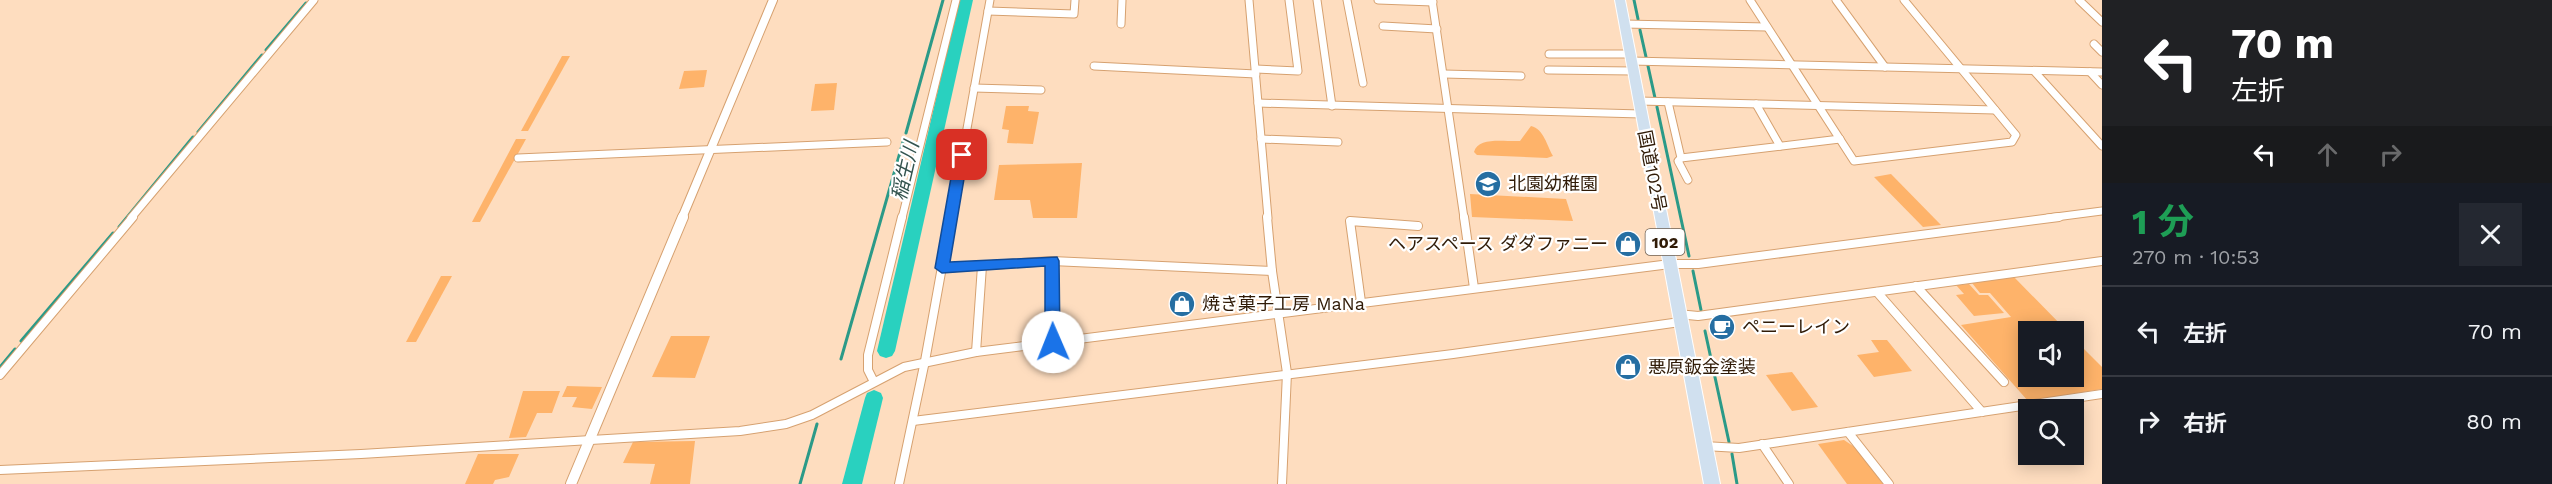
<!DOCTYPE html>
<html lang="ja">
<meta charset="utf-8">
<style>
:root{--surface:#171b24;--page:#242831;--text:#f1f3f6;--muted:#9ea1a6;--line:#363941}
body{margin:0;font-family:"Work Sans","Noto Sans JP",sans-serif;background:var(--page);color:var(--text);height:100vh;display:flex;flex-direction:column;font-size:22px;white-space:nowrap}
*{box-sizing:border-box;margin:0}
p{font-size:20px;color:var(--muted)}
.icon{flex:none;width:33px;height:33px;fill:none;stroke:currentColor;stroke-width:2;stroke-linecap:round;stroke-linejoin:round}
.map{position:relative;flex:1;overflow:hidden}
.sheet{display:flex;flex-direction:column;background:var(--surface);width:450px}
.sheet>*{flex:none}
.guide{background:#202124;color:#fff;overflow:hidden}
.tools{position:absolute;left:2018px;top:321px;display:grid;gap:12px}
.tools a{display:grid;place-items:center;width:66px;height:66px;border-radius:0px;background:var(--surface);box-shadow:0 3px 15px #0003;font-size:30px}
.pin{position:absolute;display:grid;place-items:center;width:51px;height:51px;color:#fff;margin:-26px;border-radius:12px;box-shadow:0 3px 9px #0006}
.me{position:absolute;width:66px;margin:-33px;rotate:359deg;stroke-linejoin:round;filter:drop-shadow(0 0 4px #0008)}
.turn{display:flex;align-items:center;gap:21px;height:126px;padding:0 30px;font-size:27px}
.turn .icon{width:78px;height:78px;stroke-width:2.5}
.turn b{display:block;font-size:42px;line-height:51px}
.lanes{display:flex;align-items:center;height:57px;padding:0 30px;background:#0003;justify-content:center;gap:30px;direction:ltr}
.lanes .off{opacity:.35}
.round{display:grid;place-items:center;flex:none;width:63px;height:63px;border-radius:0px;background:var(--page)}
.headline{display:flex;align-items:center;justify-content:space-between;height:102px;padding:0 30px}
h1{font-size:36px;font-weight:700;line-height:45px;color:#1e9e55}
ul{padding:0;list-style:none}
li{display:flex;align-items:center;gap:18px;height:90px;padding:0 30px;border-top:2px solid var(--line)}
li div{flex:1}
li b{display:block;font-size:22px}
li em{font-style:normal}
main{display:flex;flex:1;min-height:0}
.map>svg:first-child{display:block}
.green{fill:#feb36a}
.lines{fill:none;stroke-linecap:round;stroke-linejoin:round}
.stream{stroke:#2b9a88;stroke-width:3}
.river{fill:#29d1bf;fill-rule:evenodd}
.minor-far1-casing{stroke:#d6a170;stroke-width:9}
.minor-casing{stroke:#d6a170;stroke-width:10}
.tertiary-far1-casing{stroke:#d6a170;stroke-width:10}
.tertiary-casing{stroke:#d6a170;stroke-width:12}
.trunk-casing{stroke:#fff;stroke-width:2}
.minor-far1{stroke:#fff;stroke-width:7}
.minor{stroke:#fff;stroke-width:8}
.tertiary-far1{stroke:#fff;stroke-width:8}
.tertiary{stroke:#fff;stroke-width:10}
.trunk{fill:#d0e0ef;fill-rule:evenodd}
.route{fill:#1a73e8;stroke:#114b97;stroke-width:1.5}
.labels{text-anchor:middle;stroke-width:4.5;stroke-linejoin:round;paint-order:stroke}
.shield{fill:#fff;stroke:#6e5f51;stroke-width:1.5}
.shield-label{font-size:16px;font-weight:bold;fill:#301b07}
.street-label{font-size:18px;fill:#301b07;stroke:#fff}
.poi-label{font-size:18px;fill:#301b07;stroke:#fff;text-anchor:start}
.water-label{font-size:20px;font-style:italic;fill:#34544f;stroke:#fff}
</style>
<main>
<div class="map">
<svg width="2102" height="484" viewBox="0 0 2102 484">
<rect width="100%" height="100%" fill="#feddbf"/>
<g class="green">
<path d="M562 56H570L528 131H521Z"/>
<path d="M707 70 704 87 679 89 684 71Z"/>
<path d="M837 83 834 110 811 111 815 84Z"/>
<path d="M1006 106H1029L1028 111 1039 112 1033 144 1007 143 1009 130 1002 129Z"/>
<path d="M1531 126C1544 129 1547 146 1553 156L1547 158 1477 155 1474 152C1478 136 1506 142 1520 141Z"/>
<path d="M516 139H526L480 222H472Z"/>
<path d="M1082 163 1077 218H1033L1030 200H994L999 165Z"/>
<path d="M1891 174 1941 225 1923 227 1874 177Z"/>
<path d="M1470 194 1566 199 1573 221 1472 217Z"/>
<path d="M441 276H452L416 342H406Z"/>
<path d="M2014 277 2067 331 2028 332V376H2073V338L2102 367V389L2028 401 1961 325 2011 317 1990 293H1980L1972 283Z"/>
<path d="M1969 284 1979 295H1988L2004 313 1974 316 1956 295 1964 294 1956 285Z"/>
<path d="M671 336H710L695 378 652 377Z"/>
<path d="M1871 340H1887L1912 371 1874 377 1857 355 1879 352Z"/>
<path d="M1792 372 1818 407 1792 411 1766 375Z"/>
<path d="M567 386 602 387 592 409 572 407 577 397H562Z"/>
<path d="M523 391H560L552 413H537L526 437 509 438Z"/>
<path d="M1844 440 1859 450 1883 484H1847L1818 444Z"/>
<path d="M695 441 690 484H650L655 464 623 463 633 442Z"/>
<path d="M478 454H519L509 477 495 480 493 484H465Z"/>
</g>
<g class="lines">
<g class="stream">
<path d="M1634 0 1638 19"/>
<path d="M1640 30 1646 57"/>
<path d="M266 50 306 3"/>
<path d="M1648 66 1655 98"/>
<path d="M1657 107 1689 256"/>
<path d="M198 132 262 55"/>
<path d="M906 133 943 0"/>
<path d="M119 227 193 137"/>
<path d="M1693 271 1701 310"/>
<path d="M1705 331 1729 442"/>
<path d="M21 341 113 233"/>
<path d="M841 359 903 142"/>
<path d="M0 367 15 349"/>
<path d="M1732 454 1737 484"/>
<path d="M800 484 817 424"/>
</g>
<g class="river">
<path d="M959 0H973L895 351 892 356 886 358 880 356 877 351Z"/>
<path d="M874 390 881 393 883 398 862 484H842L865 398 867 393Z"/>
</g>
<g class="minor-far1-casing">
<g id="minor-far1">
<path d="M1249 0 1268 218"/>
<path d="M1317 0 1332 106"/>
<path d="M1347 0 1363 83"/>
<path d="M1378 0 1433 2"/>
<path d="M1432 0 1464 218"/>
<path d="M1750 0 1854 161 2012 142 2016 135 1904 0"/>
<path d="M1836 0 1885 67"/>
<path d="M2079 0 2102 22"/>
<path d="M988 11 1074 14 1075 0"/>
<path d="M1121 24 1122 0"/>
<path d="M1624 24 1767 27"/>
<path d="M1383 26 1437 29"/>
<path d="M2094 44 2102 52"/>
<path d="M1549 54H1630"/>
<path d="M1631 61 2102 72"/>
<path d="M1094 66 1256 74"/>
<path d="M1256 69 1298 71 1289 0"/>
<path d="M1548 70 1633 71"/>
<path d="M2034 71 2102 146"/>
<path d="M2090 72 2102 85"/>
<path d="M1444 74 1521 76"/>
<path d="M974 88 1041 90"/>
<path d="M1639 101 1995 110"/>
<path d="M1668 102 1681 158 1678 161 1688 180"/>
<path d="M1258 103 1641 114"/>
<path d="M1756 104 1780 146"/>
<path d="M1261 139 1338 142"/>
<path d="M518 158 887 142"/>
<path d="M1681 158 1840 139"/>
<path d="M131 218 314 0"/>
<path d="M902 218 956 0"/>
<path d="M951 218 990 0"/>
<path d="M2048 218 2102 211"/>
</g>
</g>
<g class="minor-casing">
<g id="minor">
<path d="M1267 217 1272 271 1287 373 1282 484"/>
<path d="M1464 217 1474 288"/>
<path d="M1052 261 1053 342"/>
<path d="M942 268 1052 261 1272 271"/>
<path d="M1916 286 2004 382"/>
<path d="M1877 292 1982 412"/>
<path d="M1361 302 1350 221 1418 226"/>
<path d="M1678 314 1698 316 2102 261"/>
<path d="M976 352 982 266"/>
<path d="M0 375 133 217"/>
<path d="M874 382 868 370V355L902 217"/>
<path d="M913 421 1453 354 1680 322"/>
<path d="M1848 432 1889 484"/>
<path d="M1762 444 1789 484"/>
<path d="M1704 446 1739 448 2102 394"/>
<path d="M0 470 361 454 740 431 786 424 812 415 904 367 976 352 1670 264H1698L2059 217"/>
<path d="M899 484 925 361 951 217"/>
</g>
</g>
<g class="tertiary-far1-casing">
<path id="tertiary-far1" d="M682 218 773 0"/>
</g>
<g class="tertiary-casing">
<path id="tertiary" d="M571 484 683 217"/>
</g>
<g class="trunk-casing">
<path id="trunk" d="M1615 0H1625L1720 484H1704Z"/>
</g>
<use href="#minor-far1" class="minor-far1"/>
<use href="#minor" class="minor"/>
<use href="#tertiary-far1" class="tertiary-far1"/>
<use href="#tertiary" class="tertiary"/>
<use href="#trunk" class="trunk"/>
</g>
<path class="route" d="M962 151 968 155 950 262 1057 257 1059 261 1060 342 1058 346H1047L1045 342V266L942 273 935 268 955 155Z"/>
<defs>
<g id="school-disc" transform="scale(1.35)"><circle r="9.5" fill="#256ea2" stroke="#fff"/><path d="M0-5L7-2L0 1L-7-2ZM-4 1L0 2.5L4 1V4Q0 6-4 4Z" fill="#fff"/></g>
<g id="shop-disc" transform="scale(1.35)"><circle r="9.5" fill="#256ea2" stroke="#fff"/><path d="M-5-2.5h2.3a2.7 3.5 0 0 1 5.4 0H5L5.5 6h-11ZM-1.5-2.5h3a1.5 2.3 0 0 0-3 0Z" fill="#fff"/></g>
<g id="cafe-disc" transform="scale(1.35)"><circle r="9.5" fill="#256ea2" stroke="#fff"/><path d="M-5.5-4.5H6V0H3Q3 3.5 0 3.5H-2.5Q-5.5 3.5-5.5 0ZM3-3.2v2h1.7v-2ZM-6 4.5H4V6H-6Z" fill="#fff"/></g>
</defs>
<g fill-rule="evenodd">
<use href="#school-disc" x="1488" y="184"/>
<use href="#shop-disc" x="1628" y="244"/>
<use href="#shop-disc" x="1182" y="304"/>
<use href="#cafe-disc" x="1722" y="327"/>
<use href="#shop-disc" x="1628" y="367"/>
</g>
<g class="labels">
<rect class="shield" x="1645.5" y="229" width="39" height="26" rx="4.5"/>
<g class="shield-label">
<text x="1665" y="248">102</text>
</g>
<g class="street-label">
<text transform="translate(1652 171) rotate(79)" y="6">国道102号</text>
</g>
<g class="poi-label">
<text x="1508" y="190">北園幼稚園</text>
<text x="1608" y="250" text-anchor="end">ヘアスペース ダダファニー</text>
<text x="1202" y="310">焼き菓子工房 MaNa</text>
<text x="1742" y="333">ペニーレイン</text>
<text x="1648" y="373">悪原鈑金塗装</text>
</g>
<g class="water-label">
<text transform="translate(905 171) rotate(-77)" y="7">稲生川</text>
</g>
</g>
</svg>
<div class="tools">
<a><svg class="icon" aria-label="sound" viewBox="0 0 24 24"><path d="M4 9h4l5-4v14l-5-4H4zM17 9q2 3 0 6"/></svg></a>
<a><svg class="icon" aria-label="search" viewBox="0 0 24 24"><circle cx="10" cy="10" r="6"/><path d="M15 15l6 6"/></svg></a>
</div>
<div class="pin" style="left:962px;top:155px;background:#d93025"><svg class="icon" aria-label="arrive" viewBox="0 0 24 24"><path d="M6 21V4h12l-3 4 3 4H6"/></svg></div>
<svg class="me" style="left:1053px;top:342px" viewBox="-20 -20 40 40"><circle r="19" fill="#fff"/><path d="M0-13L10 11 0 6-10 11z" fill="#1a73e8"/></svg>
</div>
<section class="sheet">
<div class="guide">
<div class="turn"><svg class="icon" aria-label="left" viewBox="0 0 24 24"><path d="M17 20v-9H6M10 6l-5 5 5 5"/></svg><div><b>70 m</b>左折</div></div>
<div class="lanes"><svg class="icon" aria-label="left" viewBox="0 0 24 24"><path d="M17 20v-9H6M10 6l-5 5 5 5"/></svg><svg class="icon off" aria-label="ahead" viewBox="0 0 24 24"><path d="M12 20V5M6 11l6-6 6 6"/></svg><svg class="icon off" aria-label="right" viewBox="0 0 24 24"><path d="M7 20v-9h11M14 6l5 5-5 5"/></svg></div>
</div>
<div class="headline"><div><h1>1 分</h1><p>270 m · 10:53</p></div><a class="round"><svg class="icon" aria-label="close" viewBox="0 0 24 24"><path d="M6 6l12 12M18 6L6 18"/></svg></a></div>
<ul>
<li><svg class="icon" aria-label="left" viewBox="0 0 24 24"><path d="M17 20v-9H6M10 6l-5 5 5 5"/></svg><div><b>左折</b></div><em>70 m</em></li>
<li><svg class="icon" aria-label="right" viewBox="0 0 24 24"><path d="M7 20v-9h11M14 6l5 5-5 5"/></svg><div><b>右折</b></div><em>80 m</em></li>
</ul>
</section>
</main>
